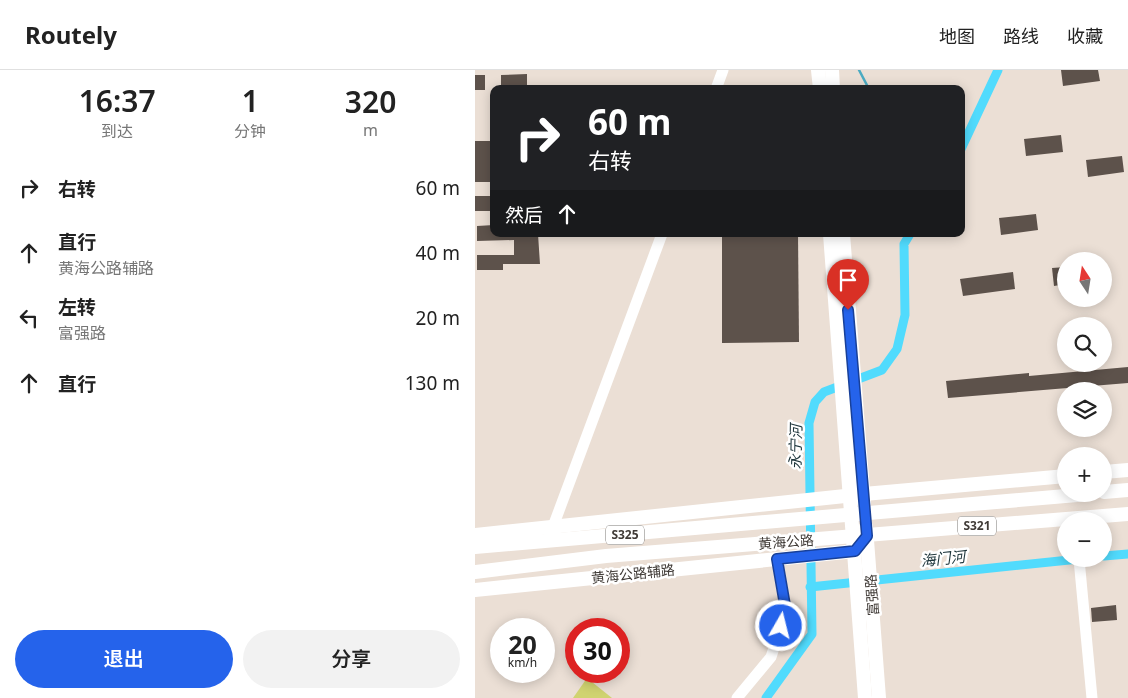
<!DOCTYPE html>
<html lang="zh">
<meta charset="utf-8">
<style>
:root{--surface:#fff;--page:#f2f2f2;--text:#222;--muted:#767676;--line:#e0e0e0;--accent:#2563eb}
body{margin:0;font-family:"Noto Sans","Noto Sans SC",sans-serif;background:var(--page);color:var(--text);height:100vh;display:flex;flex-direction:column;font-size:19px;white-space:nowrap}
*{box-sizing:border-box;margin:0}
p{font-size:16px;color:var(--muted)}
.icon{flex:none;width:28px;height:28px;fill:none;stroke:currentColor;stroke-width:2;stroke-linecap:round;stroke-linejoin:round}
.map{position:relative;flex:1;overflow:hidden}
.panel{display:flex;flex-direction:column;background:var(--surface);width:475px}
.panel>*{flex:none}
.hud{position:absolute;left:15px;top:15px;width:475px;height:152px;border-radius:10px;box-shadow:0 2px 12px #0003;background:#202124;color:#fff;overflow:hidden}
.needle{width:32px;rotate:348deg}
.buttons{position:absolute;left:582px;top:182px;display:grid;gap:10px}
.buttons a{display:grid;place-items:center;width:55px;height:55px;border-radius:50%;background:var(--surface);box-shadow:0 2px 12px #0003;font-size:25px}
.speed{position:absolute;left:15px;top:548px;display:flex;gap:10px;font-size:25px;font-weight:700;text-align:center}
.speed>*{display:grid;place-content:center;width:65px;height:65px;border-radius:50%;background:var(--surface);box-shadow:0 2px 12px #0003;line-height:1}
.speed small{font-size:12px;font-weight:400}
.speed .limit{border:8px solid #d22;background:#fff;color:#111}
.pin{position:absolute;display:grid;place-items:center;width:42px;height:42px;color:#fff;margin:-51px -21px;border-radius:50% 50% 50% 0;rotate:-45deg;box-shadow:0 0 5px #0007}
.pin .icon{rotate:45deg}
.me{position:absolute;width:55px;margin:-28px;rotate:8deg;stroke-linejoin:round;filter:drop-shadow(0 0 4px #0008)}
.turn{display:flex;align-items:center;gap:18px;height:105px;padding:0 15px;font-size:22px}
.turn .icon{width:65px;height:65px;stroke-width:2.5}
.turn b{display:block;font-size:35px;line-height:42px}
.then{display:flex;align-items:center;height:48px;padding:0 15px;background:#0003;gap:10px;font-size:19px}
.eta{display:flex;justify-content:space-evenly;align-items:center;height:85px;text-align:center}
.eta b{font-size:30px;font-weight:600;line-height:35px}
.primary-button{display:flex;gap:10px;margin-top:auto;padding:10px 15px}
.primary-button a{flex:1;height:58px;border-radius:30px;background:var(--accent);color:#fff;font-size:20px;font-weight:600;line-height:58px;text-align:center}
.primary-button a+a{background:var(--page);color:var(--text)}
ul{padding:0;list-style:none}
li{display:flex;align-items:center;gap:15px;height:65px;padding:0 15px}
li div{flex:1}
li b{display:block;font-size:19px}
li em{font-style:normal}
header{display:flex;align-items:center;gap:30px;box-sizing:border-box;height:70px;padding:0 25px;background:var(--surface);border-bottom:1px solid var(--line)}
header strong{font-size:24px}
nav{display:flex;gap:28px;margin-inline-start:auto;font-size:18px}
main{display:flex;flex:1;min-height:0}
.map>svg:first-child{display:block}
.green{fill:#d0d370}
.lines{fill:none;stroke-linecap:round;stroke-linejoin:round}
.stream{stroke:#4cabc2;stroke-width:2.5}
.canal{stroke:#51dbfd;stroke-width:9}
.building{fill:#5d524b}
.minor{stroke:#fff;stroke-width:11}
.major{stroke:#fff;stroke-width:14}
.route-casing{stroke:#184099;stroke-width:12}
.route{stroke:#2563eb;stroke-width:9}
.labels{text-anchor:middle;stroke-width:5;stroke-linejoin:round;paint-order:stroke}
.shield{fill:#fff;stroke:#797673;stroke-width:1}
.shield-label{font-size:12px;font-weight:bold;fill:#403b37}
.street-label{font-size:14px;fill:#403b37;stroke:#fff}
.water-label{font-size:15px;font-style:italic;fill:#1e353b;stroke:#fff}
</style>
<header>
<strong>Routely</strong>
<nav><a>地图</a><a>路线</a><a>收藏</a></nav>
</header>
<main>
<section class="panel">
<div class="eta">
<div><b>16:37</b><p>到达</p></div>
<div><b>1</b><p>分钟</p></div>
<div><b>320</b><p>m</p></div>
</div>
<ul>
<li><svg class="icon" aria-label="right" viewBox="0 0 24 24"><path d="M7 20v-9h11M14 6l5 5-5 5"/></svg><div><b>右转</b></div><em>60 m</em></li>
<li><svg class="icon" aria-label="ahead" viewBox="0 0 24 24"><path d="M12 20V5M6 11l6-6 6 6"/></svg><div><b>直行</b><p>黄海公路辅路</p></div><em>40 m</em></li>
<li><svg class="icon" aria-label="left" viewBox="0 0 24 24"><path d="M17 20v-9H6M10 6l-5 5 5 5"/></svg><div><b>左转</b><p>富强路</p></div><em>20 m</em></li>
<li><svg class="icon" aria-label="ahead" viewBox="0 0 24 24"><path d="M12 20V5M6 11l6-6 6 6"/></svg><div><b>直行</b></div><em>130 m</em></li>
</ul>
<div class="primary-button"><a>退出</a><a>分享</a></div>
</section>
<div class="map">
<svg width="653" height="628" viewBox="0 0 653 628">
<rect width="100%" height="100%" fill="#ebdfd5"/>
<path class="green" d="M112 608 137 628H98Z"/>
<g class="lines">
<path class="stream" d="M384 0 394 19"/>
<g class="canal">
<path d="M486 79 523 0"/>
<path d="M629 486 653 484"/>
<path d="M335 517 604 489"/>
<path d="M291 628 337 564 334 353 340 332 349 322 407 300 422 279 430 245 429 174 435 164"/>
</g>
</g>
<g class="building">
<path d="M586 0H623L625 11 588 16Z"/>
<path d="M52 4V19H26V5Z"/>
<rect x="0" y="5" width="10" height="15"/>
<path d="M586 65 588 82 551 86 549 69Z"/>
<rect x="0" y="71" width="19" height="41"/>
<path d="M647 86 649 102 613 107 611 90Z"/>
<rect x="0" y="126" width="19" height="15"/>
<path d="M561 144 563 160 526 165 524 148Z"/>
<path d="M19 155V164H63L65 194H28V200H2V185H39V170L2 171V156Z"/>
<path d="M247 164H323L324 272 247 273Z"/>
<path d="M591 197V214L579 216 577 198Z"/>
<path d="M538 202 540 219 488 226 485 209Z"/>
<path d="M653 297V313L473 328 471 311 554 303V306Z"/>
<path d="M641 535 642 550 617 552 616 538Z"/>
</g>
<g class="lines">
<g class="minor">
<path d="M241 19 248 0"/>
<path d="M76 462 187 164"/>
<path d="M604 489 617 628"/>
<path d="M262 628 296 587 311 541 302 489"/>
</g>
<g class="major">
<path d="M343 0 345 19"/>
<path d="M357 0 358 19"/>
<path d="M355 164 390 628"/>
<path d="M368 164 389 433"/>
<path d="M629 402 653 400"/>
<path d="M629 422 653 420"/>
<path d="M391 457 404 628"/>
<path d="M0 465 389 424 591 406"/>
<path d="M0 477 614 424"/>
<path d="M0 502 131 486 653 444"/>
<path d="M0 520 380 481 384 475"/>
</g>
</g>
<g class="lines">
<g class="route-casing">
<path id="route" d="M306 556 311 541 302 489 380 481 392 466 373 240"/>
</g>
<use href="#route" class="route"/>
</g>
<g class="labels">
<g class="shield">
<rect x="483" y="446.5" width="38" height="19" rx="4"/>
<rect x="131" y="455.5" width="38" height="19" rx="4"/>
</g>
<g class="shield-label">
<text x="502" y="460">S321</text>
<text x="150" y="469">S325</text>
</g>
<g class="street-label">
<text transform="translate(311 472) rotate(-4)" y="5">黄海公路</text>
<text transform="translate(158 504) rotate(-6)" y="5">黄海公路辅路</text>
<text transform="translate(397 525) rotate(-94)" y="5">富强路</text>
</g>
<g class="water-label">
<text transform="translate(321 377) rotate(-89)" y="5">永宁河</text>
<text transform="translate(468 489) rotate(-6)" y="5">海门河</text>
</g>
</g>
</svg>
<div class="buttons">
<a><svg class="needle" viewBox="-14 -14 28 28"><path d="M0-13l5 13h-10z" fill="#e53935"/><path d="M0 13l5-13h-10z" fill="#767676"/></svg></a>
<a><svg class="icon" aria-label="search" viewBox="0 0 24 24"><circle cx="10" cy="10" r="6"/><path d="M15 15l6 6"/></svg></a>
<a><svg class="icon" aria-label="layers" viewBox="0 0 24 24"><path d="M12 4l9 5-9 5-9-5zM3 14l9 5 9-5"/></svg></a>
<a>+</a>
<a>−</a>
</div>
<div class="speed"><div>20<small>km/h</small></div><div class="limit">30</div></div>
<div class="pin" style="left:373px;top:240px;background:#d93025"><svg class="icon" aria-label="arrive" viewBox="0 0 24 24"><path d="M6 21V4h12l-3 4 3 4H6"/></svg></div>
<svg class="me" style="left:306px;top:556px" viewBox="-20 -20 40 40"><circle r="17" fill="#2563eb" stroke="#fff" stroke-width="3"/><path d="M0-11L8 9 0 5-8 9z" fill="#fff"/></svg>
<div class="hud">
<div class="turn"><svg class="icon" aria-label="right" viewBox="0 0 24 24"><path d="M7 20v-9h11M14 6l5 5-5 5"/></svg><div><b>60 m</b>右转</div></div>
<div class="then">然后<svg class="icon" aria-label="ahead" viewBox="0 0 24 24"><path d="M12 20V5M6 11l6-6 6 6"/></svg></div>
</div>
</div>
</main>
